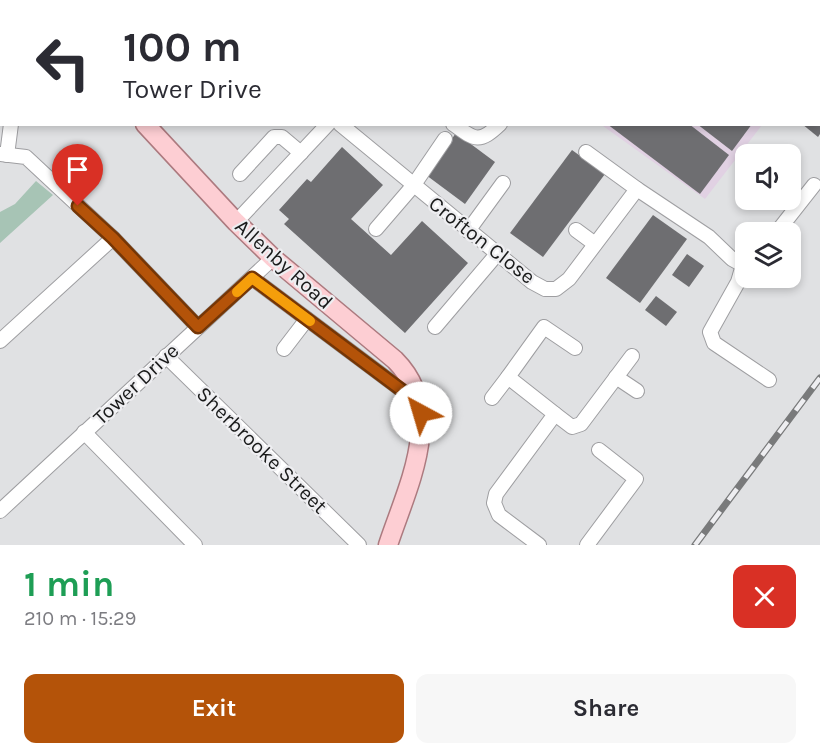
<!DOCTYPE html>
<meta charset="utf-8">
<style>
:root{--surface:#fff;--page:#f7f7f7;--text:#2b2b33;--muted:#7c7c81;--accent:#b45309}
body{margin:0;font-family:Karla,sans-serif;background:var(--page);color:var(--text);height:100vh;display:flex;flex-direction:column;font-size:22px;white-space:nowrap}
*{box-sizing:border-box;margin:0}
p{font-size:20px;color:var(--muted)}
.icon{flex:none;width:33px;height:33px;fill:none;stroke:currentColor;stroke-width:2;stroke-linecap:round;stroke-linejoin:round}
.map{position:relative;height:545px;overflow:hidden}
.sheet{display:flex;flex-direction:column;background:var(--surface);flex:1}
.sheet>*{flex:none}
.hud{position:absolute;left:0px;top:0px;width:820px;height:126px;box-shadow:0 3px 9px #0003;background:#fff;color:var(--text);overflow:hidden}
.fabs{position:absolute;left:735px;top:144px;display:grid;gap:12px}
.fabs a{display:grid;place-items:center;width:66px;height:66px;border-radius:12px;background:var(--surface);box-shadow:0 3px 9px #0003;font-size:30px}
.pin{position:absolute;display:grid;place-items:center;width:51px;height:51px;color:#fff;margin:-62px -26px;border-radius:50% 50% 50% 0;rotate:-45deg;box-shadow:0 0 6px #0007}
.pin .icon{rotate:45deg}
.me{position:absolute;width:66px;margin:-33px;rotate:321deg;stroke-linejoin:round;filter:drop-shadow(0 0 4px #0008)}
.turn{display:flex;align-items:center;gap:21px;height:126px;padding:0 24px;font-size:27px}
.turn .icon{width:78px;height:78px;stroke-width:2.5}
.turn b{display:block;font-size:42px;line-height:51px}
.round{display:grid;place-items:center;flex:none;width:63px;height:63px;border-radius:12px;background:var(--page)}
.overview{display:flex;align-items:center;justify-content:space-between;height:102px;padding:0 24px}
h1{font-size:36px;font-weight:700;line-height:45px;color:#1e9e55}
.primary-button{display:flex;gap:12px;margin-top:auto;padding:12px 24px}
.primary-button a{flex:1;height:69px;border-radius:12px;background:var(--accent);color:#fff;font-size:24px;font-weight:700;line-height:69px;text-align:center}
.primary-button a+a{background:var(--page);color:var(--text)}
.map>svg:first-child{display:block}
.industrial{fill:#e1d1e3}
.green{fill:#a7c4b5}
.building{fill:#6e6e71}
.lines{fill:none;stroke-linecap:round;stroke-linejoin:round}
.minor-casing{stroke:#9e9ea1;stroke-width:16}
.major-casing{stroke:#ac7a7f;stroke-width:21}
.minor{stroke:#fff;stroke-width:14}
.major{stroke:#fdced3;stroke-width:18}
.rail-casing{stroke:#797a7b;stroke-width:7}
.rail{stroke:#eeeef1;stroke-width:4.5;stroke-dasharray:14;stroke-linecap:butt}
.route-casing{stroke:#753606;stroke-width:15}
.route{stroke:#b45309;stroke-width:10}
.slow{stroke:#f59e0b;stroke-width:10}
.labels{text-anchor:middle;stroke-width:4.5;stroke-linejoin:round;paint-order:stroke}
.street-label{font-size:21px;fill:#191a1a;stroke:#eeeef1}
</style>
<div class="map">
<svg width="820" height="545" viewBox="0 0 820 545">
<rect width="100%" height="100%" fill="#e0e1e3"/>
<path class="industrial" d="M604 124 762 125 705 199 603 126Z"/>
<path class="green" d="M36 181 53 195 0 243V212L15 204Z"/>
<g class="building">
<path d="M607 124H689L729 155 700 194Z"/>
<path d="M697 124H752L732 151Z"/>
<path d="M802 124H820V134L818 137Z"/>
<path d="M456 133 495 162 465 204 426 175Z"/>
<path d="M342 147 383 185 351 219 391 255 422 221 468 263 405 333 284 224 289 219 279 210 307 179 311 182Z"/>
<path d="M572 150 605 174 543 257 510 233Z"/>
<path d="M653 215 687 239 640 303 606 278Z"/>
<path d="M687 254 704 266 689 287 672 275Z"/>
<path d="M656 296 677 312 666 326 645 310Z"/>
</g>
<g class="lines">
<g class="minor-casing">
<g id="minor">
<path d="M309 0 310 2"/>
<path d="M258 2 260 0"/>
<path d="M448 2 450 0"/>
<path d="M773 2 774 0"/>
<path d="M340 124 532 282 545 289H556L569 279 637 189 709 237 732 259 743 265 746 264"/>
<path d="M453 124C475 140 479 144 500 124"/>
<path d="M586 152 637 189"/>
<path d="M0 154 26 157 113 238 198 327"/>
<path d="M7 155 11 124"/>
<path d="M240 174 274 137H282L301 153"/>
<path d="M236 222 328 124"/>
<path d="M376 229 413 186 445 139"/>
<path d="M576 230 595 244"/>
<path d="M468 231 503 183"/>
<path d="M777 232 814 185"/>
<path d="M743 265 738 282 710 332 714 343 769 380"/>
<path d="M252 278 418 402"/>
<path d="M435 327 497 254"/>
<path d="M0 341 113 238"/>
<path d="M284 349 307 319"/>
<path d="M166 356 359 545"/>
<path d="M508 377 544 327 575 348"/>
<path d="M616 377 637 391"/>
<path d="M492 398 508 377 555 414 496 494 494 503 499 515 539 545"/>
<path d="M555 414 572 427 581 424 632 356"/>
<path d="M84 432 195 545"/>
<path d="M0 511 273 258"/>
<path d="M587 545 636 479 599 450"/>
</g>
</g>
<g class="major-casing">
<g id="major">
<path d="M19 0 21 2"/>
<path d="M145 124 236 222 273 258 395 360C447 412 407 487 388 545"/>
</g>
</g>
<use href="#minor" class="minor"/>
<use href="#major" class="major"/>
<g class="rail-casing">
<path id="rail" d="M695 545 820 378"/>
</g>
<use href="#rail" class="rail"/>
</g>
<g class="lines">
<g class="route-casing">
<path id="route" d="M78 206 113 238 198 327 252 278 419 403 421 413"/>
</g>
<use href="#route" class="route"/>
<path class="slow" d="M237 292 252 278 310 321"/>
</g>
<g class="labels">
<g class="street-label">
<text transform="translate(482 240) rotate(38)" y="7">Crofton Close</text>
<text transform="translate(284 264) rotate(42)" y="7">Allenby Road</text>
<text transform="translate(136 384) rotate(-43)" y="7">Tower Drive</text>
<text transform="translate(262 450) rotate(44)" y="7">Sherbrooke Street</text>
</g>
</g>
</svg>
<div class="fabs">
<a><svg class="icon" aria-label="sound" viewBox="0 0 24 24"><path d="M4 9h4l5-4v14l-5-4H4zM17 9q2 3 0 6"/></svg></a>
<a><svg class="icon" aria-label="layers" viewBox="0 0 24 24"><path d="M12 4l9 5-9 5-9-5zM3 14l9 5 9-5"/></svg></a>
</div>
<div class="pin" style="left:78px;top:206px;background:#d93025"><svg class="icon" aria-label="arrive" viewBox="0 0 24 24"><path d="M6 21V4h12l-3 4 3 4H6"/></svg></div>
<svg class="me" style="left:421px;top:413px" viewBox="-20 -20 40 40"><circle r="19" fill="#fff"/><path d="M0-13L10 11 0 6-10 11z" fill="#b45309"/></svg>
<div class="hud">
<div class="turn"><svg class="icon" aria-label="left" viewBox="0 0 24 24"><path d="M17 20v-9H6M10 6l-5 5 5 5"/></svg><div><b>100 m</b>Tower Drive</div></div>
</div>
</div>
<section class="sheet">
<div class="overview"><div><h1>1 min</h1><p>210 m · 15:29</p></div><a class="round" style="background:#d93025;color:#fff"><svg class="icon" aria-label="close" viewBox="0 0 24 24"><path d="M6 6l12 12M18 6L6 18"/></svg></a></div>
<div class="primary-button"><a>Exit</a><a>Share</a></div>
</section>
